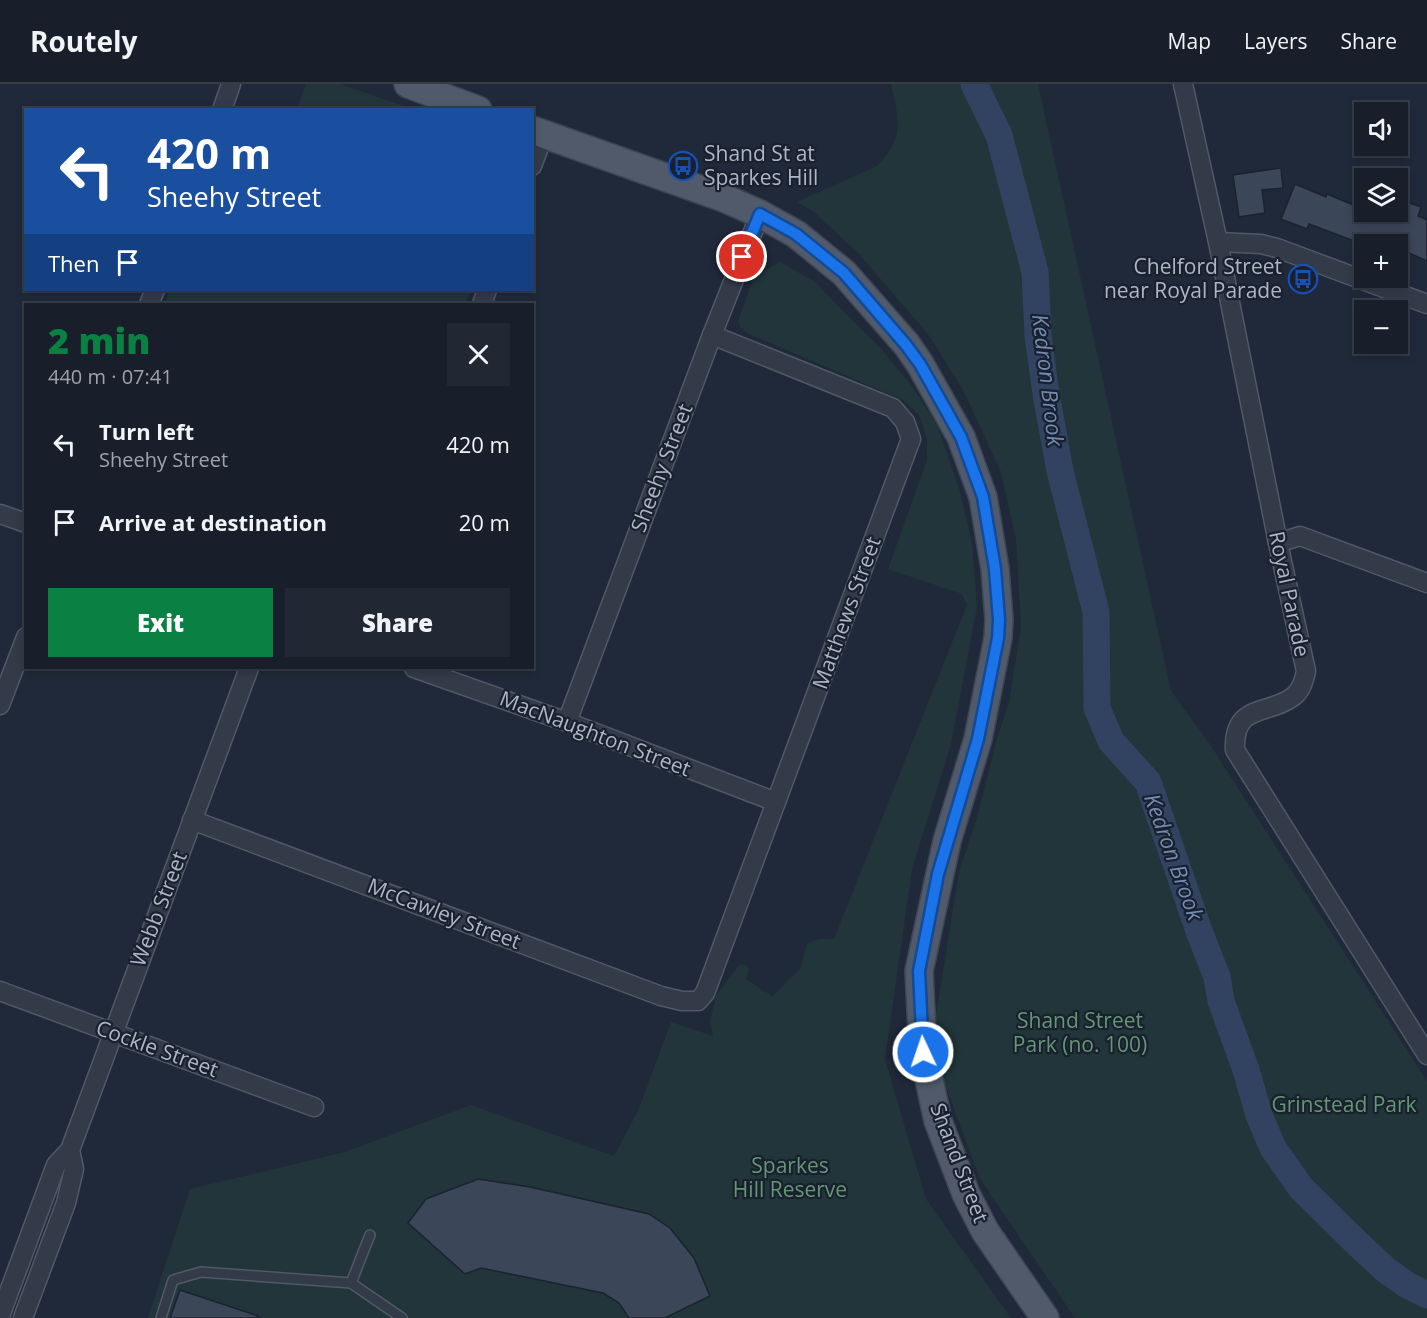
<!DOCTYPE html>
<meta charset="utf-8">
<style>
:root{--surface:#181f2b;--page:#212733;--text:#f1f3f6;--muted:#9fa2a9;--line:#363d47;--accent:#0b8043}
body{margin:0;font-family:"Open Sans",sans-serif;background:var(--page);color:var(--text);height:100vh;display:flex;flex-direction:column;font-size:22px;white-space:nowrap}
*{box-sizing:border-box;margin:0}
p{font-size:20px;color:var(--muted)}
.icon{flex:none;width:33px;height:33px;fill:none;stroke:currentColor;stroke-width:2;stroke-linecap:round;stroke-linejoin:round}
.map{position:relative;flex:1;overflow:hidden}
.side{position:absolute;left:24px;top:219px;width:510px;height:366px;display:flex;flex-direction:column;background:var(--surface);border-radius:0px;box-shadow:0 3px 9px #0003,0 0 0 2px var(--line)}
.side>*{flex:none}
.hud{position:absolute;left:24px;top:24px;width:510px;height:183px;border-radius:0px;box-shadow:0 3px 9px #0003,0 0 0 2px var(--line);background:#1a4fa0;color:#fff;overflow:hidden}
.fabs{position:absolute;left:1354px;top:18px;display:grid;gap:12px}
.fabs a{display:grid;place-items:center;width:54px;height:54px;border-radius:0px;background:var(--surface);box-shadow:0 3px 9px #0003,0 0 0 2px var(--line);font-size:30px}
.pin{position:absolute;display:grid;place-items:center;width:51px;height:51px;color:#fff;margin:-26px;border:3px solid #fff;border-radius:50%;box-shadow:0 2px 6px #0007}
.me{position:absolute;width:66px;margin:-33px;rotate:357deg;stroke-linejoin:round;filter:drop-shadow(0 0 4px #0008)}
.turn{display:flex;align-items:center;gap:21px;height:126px;padding:0 24px;font-size:27px}
.turn .icon{width:78px;height:78px;stroke-width:2.5}
.turn b{display:block;font-size:42px;line-height:51px}
.then{display:flex;align-items:center;height:57px;padding:0 24px;background:#0003;gap:12px;font-size:22px}
.round{display:grid;place-items:center;flex:none;width:63px;height:63px;border-radius:0px;background:var(--page)}
.headline{display:flex;align-items:center;justify-content:space-between;height:102px;padding:0 24px}
h1{font-size:36px;font-weight:800;line-height:45px;color:var(--accent)}
.cta{display:flex;gap:12px;margin-top:auto;padding:12px 24px}
.cta a{flex:1;height:69px;border-radius:0px;background:var(--accent);color:#fff;font-size:24px;font-weight:800;line-height:69px;text-align:center}
.cta a+a{background:var(--page);color:var(--text)}
ul{padding:0;list-style:none}
li{display:flex;align-items:center;gap:18px;height:78px;padding:0 24px}
li div{flex:1}
li b{display:block;font-size:22px}
li em{font-style:normal}
header{display:flex;align-items:center;gap:36px;box-sizing:border-box;height:84px;padding:0 30px;background:var(--surface);border-bottom:2px solid var(--line)}
header strong{font-size:28px}
nav{display:flex;gap:33px;margin-inline-start:auto;font-size:21px}
.map>svg:first-child{display:block}
.green{fill:#22353a}
.lines{fill:none;stroke-linecap:round;stroke-linejoin:round}
.river{stroke:#324361;stroke-width:27}
.building{fill:#3c4659;stroke:#1b2230;stroke-width:1.5}
.lane-casing{stroke:#515867;stroke-width:12}
.street-casing{stroke:#515867;stroke-width:21}
.primary-casing{stroke:#3d4453;stroke-width:30}
.lane{stroke:#333b49;stroke-width:9}
.street{stroke:#333b49;stroke-width:18}
.primary{stroke:#515a6a;stroke-width:27}
.route-casing{stroke:#114b97;stroke-width:15}
.route{stroke:#1a73e8;stroke-width:10}
.labels{text-anchor:middle;stroke-width:4.5;stroke-linejoin:round;paint-order:stroke}
.poi-label{font-size:21px;fill:#aeb5c6;stroke:#19202e;text-anchor:start}
.street-label{font-size:21px;fill:#aeb5c6;stroke:#19202e}
.park-label{font-size:21px;fill:#649774;stroke:#19202e}
.water-label{font-size:22px;font-style:italic;fill:#748ab0;stroke:#19202e}
</style>
<header>
<strong>Routely</strong>
<nav><a>Map</a><a>Layers</a><a>Share</a></nav>
</header>
<div class="map">
<svg width="1427" height="1234" viewBox="0 0 1427 1234">
<rect width="100%" height="100%" fill="#202939"/>
<g class="green">
<path d="M306 0H340L413 25H297Z"/>
<path d="M891 0H1038L1171 607 1209 659 1427 997V1234H1075L980 1095 931 962 959 788 977 734 996 658 1009 618 1021 543 1016 455 1001 388 963 306 928 250 858 169 814 128 797 118 877 82C905 54 899 36 891 0Z"/>
<path d="M780 178 814 197 883 267 912 302 937 341 959 404 972 458 977 523 951 660 912 785 885 975 926 1115 1011 1234H665L710 1212 694 1174 649 1130 616 1122 530 1103 478 1095 426 1115 408 1140 465 1189 481 1184 603 1209 619 1219 629 1234H264L180 1206 170 1234H148L190 1105 345 1068 471 1021 614 1072 638 1027 671 938 713 952 710 937 717 910 740 880 747 881 749 886 746 895 772 912C783 904 788 893 800 886L807 859 820 855H834L967 521 962 510 888 485 927 376V355L919 331 903 316 747 249 740 243 738 237 754 193Z"/>
<path d="M170 206H471L465 220H165Z"/>
</g>
<g class="lines">
<path class="river" d="M974 0 999 51 1035 188 1038 251 1046 310 1060 387 1096 528 1097 624 1111 657 1148 698 1199 847 1217 893 1221 917 1246 986 1259 1031 1273 1064 1301 1104 1361 1163 1386 1186 1407 1201 1427 1211"/>
</g>
<g class="building">
<path d="M1281 84 1283 104 1262 106 1265 129 1239 133 1233 91Z"/>
<path d="M1295 100 1326 113 1327 110 1351 120 1365 128 1393 136 1401 116 1421 123 1418 132 1427 136V177L1398 164V160H1362L1309 140 1307 145 1281 135Z"/>
<path d="M478 1095 530 1103 649 1130 670 1144 694 1174 710 1212 665 1234H629L619 1219 603 1209 481 1184 465 1190 408 1139 426 1115Z"/>
<path d="M180 1206 258 1232 257 1234H170Z"/>
</g>
<g class="lines">
<g class="lane-casing">
<g id="lane">
<path d="M351 1199 370 1151"/>
<path d="M161 1234 173 1196 201 1188 351 1199 402 1234"/>
</g>
</g>
<g class="street-casing">
<g id="street">
<path d="M1183 0 1218 158 1278 459 1306 587C1304 596 1302 605 1294 612 1269 632 1233 618 1235 666L1427 971"/>
<path d="M222 26 231 0"/>
<path d="M532 82 544 50"/>
<path d="M1218 158 1261 160 1277 164 1427 220"/>
<path d="M149 220 155 206"/>
<path d="M482 220 487 206"/>
<path d="M0 430 26 439"/>
<path d="M1278 459 1300 452 1427 499"/>
<path d="M414 584 567 638 776 718"/>
<path d="M0 621 26 553"/>
<path d="M567 638 712 251 760 130"/>
<path d="M192 736 661 912 682 917H698L705 909 911 355 905 338 893 324 712 251"/>
<path d="M0 907 314 1023"/>
<path d="M0 1232 56 1081 70 1066 249 584"/>
<path d="M23 1234 66 1119 74 1085 70 1066"/>
</g>
</g>
<g class="primary-casing">
<g id="primary">
<path d="M408 0 478 26"/>
<path d="M532 46 724 114 760 130 796 150 844 189 907 261 920 280 961 353 983 413 995 485 999 535 998 554 978 655 947 757 919 887 923 968 938 1037 966 1110 985 1147 1045 1234"/>
</g>
</g>
<use href="#lane" class="lane"/>
<use href="#street" class="street"/>
<use href="#primary" class="primary"/>
</g>
<g class="lines">
<g class="route-casing">
<path id="route" d="M742 173 760 130 796 150 844 189 906 261 920 280 961 353 983 413 995 485 999 536 998 554 978 655 938 790 919 887 923 968"/>
</g>
<use href="#route" class="route"/>
</g>
<defs>
<g id="bus-ring" transform="scale(1.5)"><circle r="9.5" fill="#19202e" stroke="#1a4fb4" stroke-width="1.5"/><path d="M-5-6H5V4H4V6H2V4H-2V6H-4V4H-5ZM-3.5-4V0h7V-4ZM-3.5 1.2v1.5H-2V1.2ZM2 1.2v1.5H3.5V1.2Z" fill="#1a4fb4"/></g>
</defs>
<g fill-rule="evenodd">
<use href="#bus-ring" x="683" y="82"/>
<use href="#bus-ring" x="1303" y="195"/>
</g>
<g class="labels">
<g class="poi-label">
<text x="704" y="77">Shand St at<tspan x="704" dy="24">Sparkes Hill</tspan></text>
<text x="1282" y="190" text-anchor="end">Chelford Street<tspan x="1282" dy="24">near Royal Parade</tspan></text>
</g>
<g class="street-label">
<text transform="translate(662 384) rotate(-69)" y="7">Sheehy Street</text>
<text transform="translate(1289 510) rotate(78)" y="7">Royal Parade</text>
<text transform="translate(847 529) rotate(-70)" y="7">Matthews Street</text>
<text transform="translate(595 650) rotate(21)" y="7">MacNaughton Street</text>
<text transform="translate(159 825) rotate(-69)" y="7">Webb Street</text>
<text transform="translate(444 830) rotate(21)" y="7">McCawley Street</text>
<text transform="translate(157 965) rotate(20)" y="7">Cockle Street</text>
<text transform="translate(959 1079) rotate(69)" y="7">Shand Street</text>
</g>
<g class="park-label">
<text x="1080" y="944">Shand Street<tspan x="1080" dy="24">Park (no. 100)</tspan></text>
<text x="1344" y="1028">Grinstead Park</text>
<text x="790" y="1089">Sparkes<tspan x="790" dy="24">Hill Reserve</tspan></text>
</g>
<g class="water-label">
<text transform="translate(1048 296) rotate(83)" y="8">Kedron Brook</text>
<text transform="translate(1174 773) rotate(70)" y="8">Kedron Brook</text>
</g>
</g>
</svg>
<div class="fabs">
<a><svg class="icon" aria-label="sound" viewBox="0 0 24 24"><path d="M4 9h4l5-4v14l-5-4H4zM17 9q2 3 0 6"/></svg></a>
<a><svg class="icon" aria-label="layers" viewBox="0 0 24 24"><path d="M12 4l9 5-9 5-9-5zM3 14l9 5 9-5"/></svg></a>
<a>+</a>
<a>−</a>
</div>
<div class="pin" style="left:742px;top:173px;background:#d93025"><svg class="icon" aria-label="arrive" viewBox="0 0 24 24"><path d="M6 21V4h12l-3 4 3 4H6"/></svg></div>
<svg class="me" style="left:923px;top:968px" viewBox="-20 -20 40 40"><circle r="17" fill="#1a73e8" stroke="#fff" stroke-width="3"/><path d="M0-11L8 9 0 5-8 9z" fill="#fff"/></svg>
<div class="hud">
<div class="turn"><svg class="icon" aria-label="left" viewBox="0 0 24 24"><path d="M17 20v-9H6M10 6l-5 5 5 5"/></svg><div><b>420 m</b>Sheehy Street</div></div>
<div class="then">Then<svg class="icon" aria-label="arrive" viewBox="0 0 24 24"><path d="M6 21V4h12l-3 4 3 4H6"/></svg></div>
</div>
<section class="side">
<div class="headline"><div><h1>2 min</h1><p>440 m · 07:41</p></div><a class="round"><svg class="icon" aria-label="close" viewBox="0 0 24 24"><path d="M6 6l12 12M18 6L6 18"/></svg></a></div>
<ul>
<li><svg class="icon" aria-label="left" viewBox="0 0 24 24"><path d="M17 20v-9H6M10 6l-5 5 5 5"/></svg><div><b>Turn left</b><p>Sheehy Street</p></div><em>420 m</em></li>
<li><svg class="icon" aria-label="arrive" viewBox="0 0 24 24"><path d="M6 21V4h12l-3 4 3 4H6"/></svg><div><b>Arrive at destination</b></div><em>20 m</em></li>
</ul>
<div class="cta"><a>Exit</a><a>Share</a></div>
</section>
</div>
